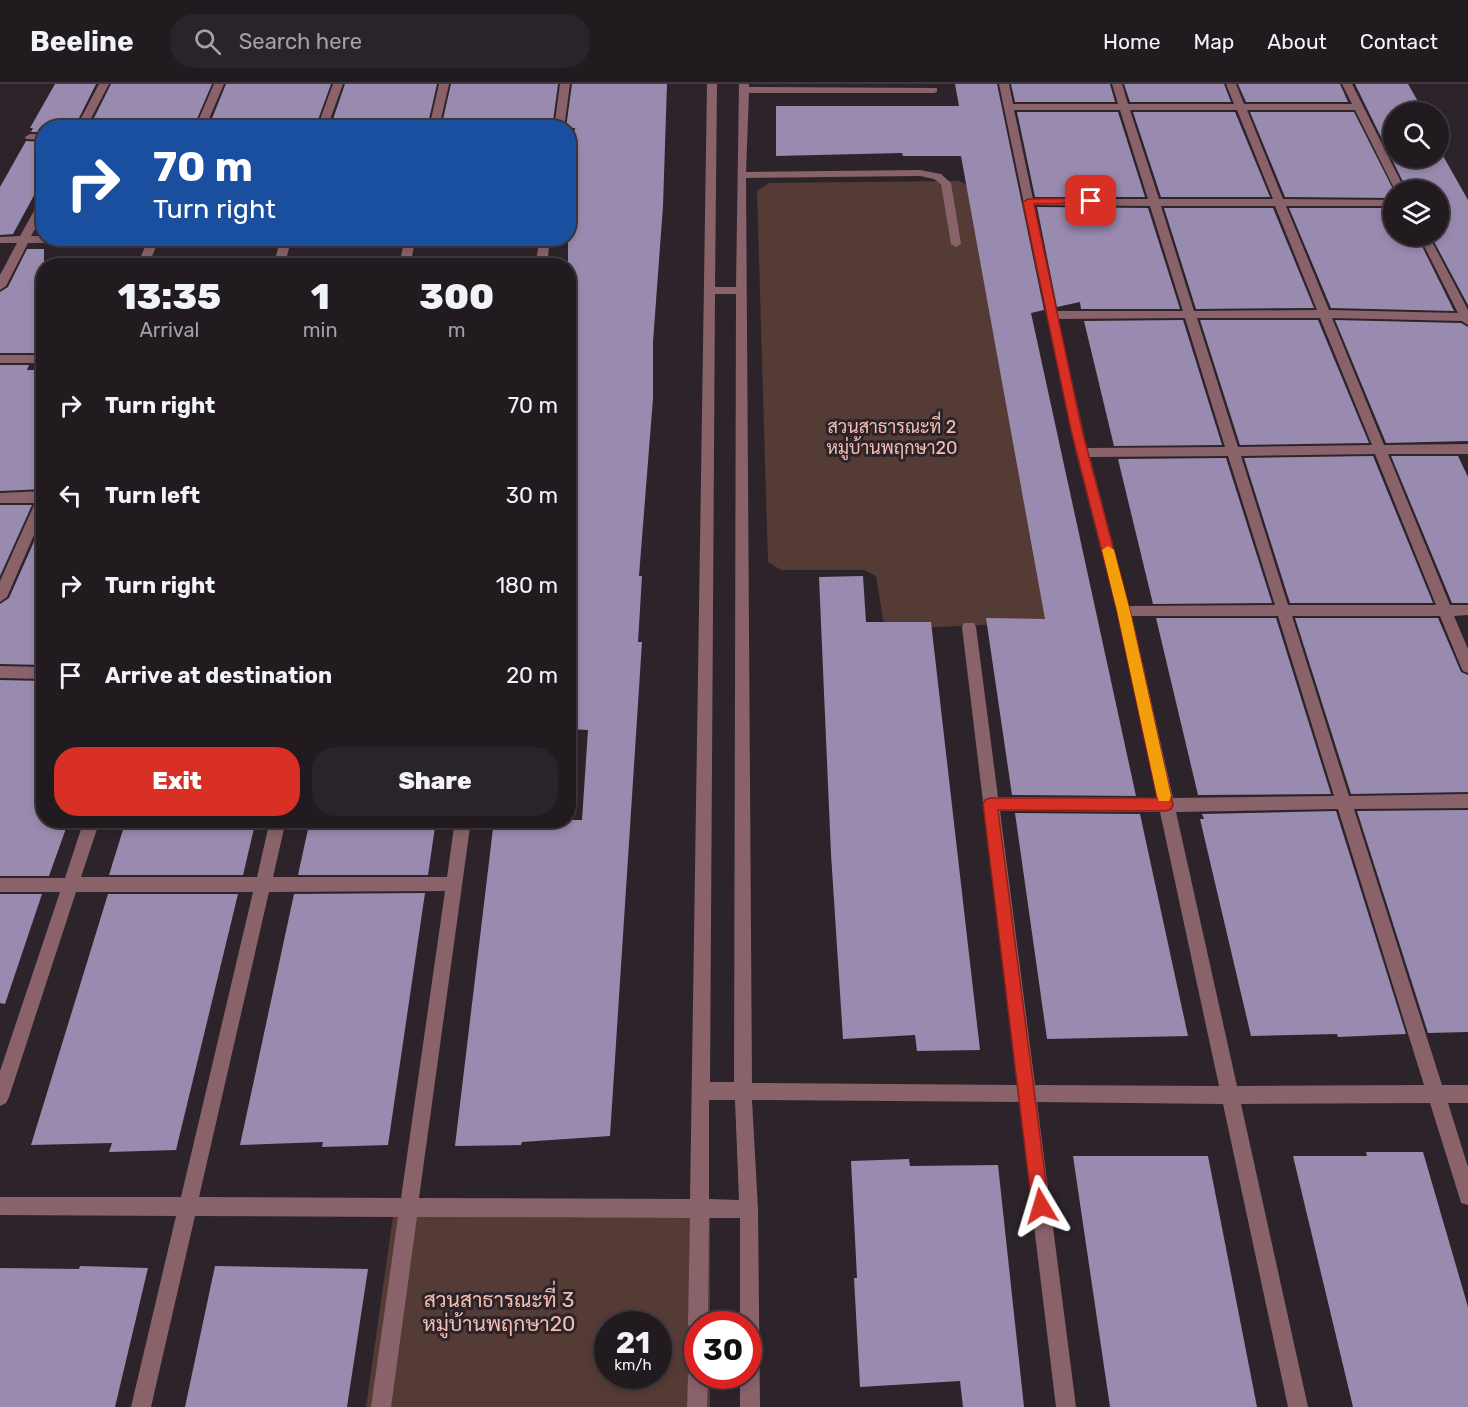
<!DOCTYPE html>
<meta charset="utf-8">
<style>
:root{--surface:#211b20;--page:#292429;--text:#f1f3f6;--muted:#a2a1a5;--line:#3e393e;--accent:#d93025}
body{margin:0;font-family:Rubik,Sarabun,sans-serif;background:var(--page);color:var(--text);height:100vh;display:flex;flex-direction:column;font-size:22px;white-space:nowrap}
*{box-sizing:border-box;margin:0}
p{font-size:20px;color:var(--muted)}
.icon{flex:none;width:33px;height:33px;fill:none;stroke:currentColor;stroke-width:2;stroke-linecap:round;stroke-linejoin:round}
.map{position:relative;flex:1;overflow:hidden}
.details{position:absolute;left:36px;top:174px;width:540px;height:570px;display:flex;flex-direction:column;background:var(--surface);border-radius:24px;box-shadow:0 3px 9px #0003,0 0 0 2px var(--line)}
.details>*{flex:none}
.banner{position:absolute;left:36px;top:36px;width:540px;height:126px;border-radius:24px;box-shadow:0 3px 9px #0003,0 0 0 2px var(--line);background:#1a4fa0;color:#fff;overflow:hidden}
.buttons{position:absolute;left:1383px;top:18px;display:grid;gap:12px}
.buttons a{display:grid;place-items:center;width:66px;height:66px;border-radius:50%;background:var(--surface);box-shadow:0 3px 9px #0003,0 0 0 2px var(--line);font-size:30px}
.speed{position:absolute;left:594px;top:1227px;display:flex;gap:12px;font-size:30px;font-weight:700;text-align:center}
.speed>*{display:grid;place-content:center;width:78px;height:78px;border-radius:50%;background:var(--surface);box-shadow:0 3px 9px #0003,0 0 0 2px var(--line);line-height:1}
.speed small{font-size:15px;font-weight:400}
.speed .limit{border:9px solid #d22;background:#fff;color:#111}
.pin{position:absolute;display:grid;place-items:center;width:51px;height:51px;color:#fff;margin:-26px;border-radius:12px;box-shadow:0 3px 9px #0006}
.me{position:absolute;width:66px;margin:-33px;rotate:353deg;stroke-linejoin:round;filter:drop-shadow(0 0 4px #0008)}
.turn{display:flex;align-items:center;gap:21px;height:126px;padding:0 18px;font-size:27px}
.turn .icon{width:78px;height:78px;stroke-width:2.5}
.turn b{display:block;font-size:42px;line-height:51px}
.eta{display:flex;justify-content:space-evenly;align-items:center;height:102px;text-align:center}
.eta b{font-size:36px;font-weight:800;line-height:42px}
.button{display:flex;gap:12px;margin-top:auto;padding:12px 18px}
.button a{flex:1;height:69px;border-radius:24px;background:var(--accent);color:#fff;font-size:24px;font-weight:800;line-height:69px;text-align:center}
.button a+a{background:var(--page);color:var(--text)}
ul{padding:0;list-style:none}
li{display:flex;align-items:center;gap:18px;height:90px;padding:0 18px}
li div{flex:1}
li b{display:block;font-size:22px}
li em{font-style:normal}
header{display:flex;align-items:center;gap:36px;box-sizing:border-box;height:84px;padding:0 30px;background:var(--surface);border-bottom:2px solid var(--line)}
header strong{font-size:28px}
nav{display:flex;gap:33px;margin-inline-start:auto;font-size:21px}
.search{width:420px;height:54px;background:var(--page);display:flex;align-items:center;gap:15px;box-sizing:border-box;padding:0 21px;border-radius:24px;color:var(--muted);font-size:22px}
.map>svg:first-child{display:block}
.green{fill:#553b35;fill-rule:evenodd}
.building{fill:#998aaf}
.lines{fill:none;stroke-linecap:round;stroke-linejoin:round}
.street{fill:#89626a;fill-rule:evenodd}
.route{fill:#d93025;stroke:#8d1f18;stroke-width:1.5}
.slow{fill:#f59e0b}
.labels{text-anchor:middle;stroke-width:6;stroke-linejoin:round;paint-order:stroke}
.park-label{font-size:18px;fill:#f6beae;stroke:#2c242a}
.near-park-label{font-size:21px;fill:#f6beae;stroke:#2c242a}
</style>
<header>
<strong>Beeline</strong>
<div class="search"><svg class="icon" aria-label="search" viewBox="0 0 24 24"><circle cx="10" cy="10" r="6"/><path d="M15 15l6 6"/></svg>Search here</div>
<nav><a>Home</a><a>Map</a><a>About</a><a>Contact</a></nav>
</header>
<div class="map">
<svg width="1468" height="1323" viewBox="0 0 1468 1323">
<rect width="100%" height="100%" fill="#2c242a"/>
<g class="green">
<path d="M959 97 973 104 1048 538 894 545 883 536 876 492 864 486H781L768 478 757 107 769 99Z"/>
<path d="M393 1133 710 1134V1240H698V1292H710V1323H366ZM608 1240H658V1292H608Z"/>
</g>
<g class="building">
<path d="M55 0H96L74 44H44V48H31L33 44H30Z"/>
<path d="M111 0H212L193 44H89Z"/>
<path d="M226 0H331L315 44H208Z"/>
<path d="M345 0H437L427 44H330Z"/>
<path d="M451 0H558L552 44H441Z"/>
<path d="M572 0H667L663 122 653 258V314L639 492H642L638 558H642L610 1052 522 1058 521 1061 455 1062 494 736H582L588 646 568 645V97L575 44H566Z"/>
<path d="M955 0H997L1044 226 1031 229 1136 712 1012 711 986 534 1045 535 961 72H903L902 69 776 72V22H959Z"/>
<path d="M1011 0H1110L1115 18H1015Z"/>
<path d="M1124 0H1224L1231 18H1130Z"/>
<path d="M1238 0H1340L1348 18H1246Z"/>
<path d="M1355 0H1408L1424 28H1394V74H1438V63L1468 116V221L1431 152H1438V106H1407Z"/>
<path d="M1017 28H1118L1145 113H1035Z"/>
<path d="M1133 28H1235L1270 113H1161Z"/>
<path d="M1250 28H1354L1394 107V114L1285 113Z"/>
<path d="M26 57 44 58V93L13 150 0 151V103Z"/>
<path d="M1037 123 1148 124 1180 225H1081L1080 218 1057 223Z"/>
<path d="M1164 124H1273L1314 224 1196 225Z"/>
<path d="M1289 124H1394V152H1417L1454 227 1331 224Z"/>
<path d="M27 165H44V251L35 269H0V208L8 203Z"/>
<path d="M1183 236 1222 361 1114 362 1084 237Z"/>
<path d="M1200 236H1318L1369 359 1240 361Z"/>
<path d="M1335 236 1461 239 1468 243V357L1386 359Z"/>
<path d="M0 281H29L27 286H44V405L0 407Z"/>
<path d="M1373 372 1433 519H1290L1244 374Z"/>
<path d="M1391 372H1458L1468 393V519H1452Z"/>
<path d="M1226 374 1272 519 1153 520 1118 375Z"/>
<path d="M0 421H32L0 492Z"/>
<path d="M44 435V581L0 580V520L9 514Z"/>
<path d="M863 492 866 538H931L980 966 917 967 915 951 843 955 831 770 819 493Z"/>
<path d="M1156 534H1276L1331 710 1198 711Z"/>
<path d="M1295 534H1438L1461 588 1468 591V708L1351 710Z"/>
<path d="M0 596 44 597V736H69L49 792H0Z"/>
<path d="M1468 726V948L1428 949 1357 727Z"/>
<path d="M1336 727 1406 950 1338 953 1337 950 1251 952 1200 735H1204L1202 730Z"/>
<path d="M1015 729 1140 730 1188 952 1047 955Z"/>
<path d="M126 736H256L243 791H109Z"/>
<path d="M310 736H436L428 791H298Z"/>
<path d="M425 809 388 1061 322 1063 323 1058 240 1061 294 810Z"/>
<path d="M0 810H42L5 920 0 919Z"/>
<path d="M108 810H238L176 1066 109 1068 112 1059 31 1061Z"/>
<path d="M1366 1068H1423L1468 1223V1323H1353L1293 1072H1367Z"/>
<path d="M1073 1072H1208L1257 1323H1110Z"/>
<path d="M909 1075 910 1082 998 1081 1024 1323H963L960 1297 860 1303 854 1194H857L851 1077Z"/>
<path d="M80 1182 148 1184 115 1323H0V1184L79 1185Z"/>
<path d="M215 1182 368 1185 347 1323H185Z"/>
</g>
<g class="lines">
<g class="street">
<path d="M99 0H109L86 44H76Z"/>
<path d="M214 0H224L205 44H195Z"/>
<path d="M333 0H343L327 44H317Z"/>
<path d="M439 0H449L439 44H429Z"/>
<path d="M560 0H570L564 44H554Z"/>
<path d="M707 0H717L715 203H736L739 0H749V3L937 4V8L934 9H749L746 88 920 86 941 90 951 99 961 160 956 163 951 160 941 100 934 95 920 92 746 94 752 999 1017 1001 962 543 964 539H974L976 543 998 713 1157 714 1117 527 1076 369 999 0H1009L1013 20H1118L1112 0H1122L1128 20H1234L1226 0H1236L1244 20H1352L1342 0H1352L1405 106H1395L1355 26H1247L1283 115 1394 116V122H1286L1329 226 1458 229 1419 152H1429L1468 226V241L1462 237 1332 234 1384 361 1468 360V370H1388L1450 521H1468V531L1454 532 1468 565V589L1463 587 1461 583 1440 532H1292L1349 712 1468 710V724L1354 725 1442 1001H1468V1019H1448L1468 1083V1121L1461 1119 1459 1112 1430 1019 1241 1020 1308 1323H1288L1223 1020 1037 1018 1076 1323H1056L1019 1018 752 1016 758 1125 760 1323H740V1292H748V1240H740V1134H709L708 1240H698V1250L691 1247 688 1240 690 1134 417 1133 391 1323H371L398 1133 195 1132 151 1323H131L176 1132 0 1131V1113H181L253 808H76L9 1013 6 1019 0 1022V987L60 808H0V794H65L84 736H100L81 793H257L270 736H286L273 793H447L455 736H471L419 1114 690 1115ZM1014 26H1120L1148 115H1033ZM1130 26H1237L1273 115H1159ZM1034 121 1150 122 1183 227H1056ZM1161 122H1275L1317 226 1194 227ZM715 210H736L734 998H710ZM1185 234 1225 363 1087 364 1058 235ZM1197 234H1320L1372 361 1238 363ZM1375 370 1436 521H1288L1241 372ZM1228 372 1275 521 1129 522 1090 373ZM1132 532H1278L1334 712 1173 714ZM1338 725 1424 1001 1237 1002 1176 728ZM1000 727 1160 728 1219 1002 1035 1001ZM445 807 401 1114 199 1113 269 808ZM709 1016H735L739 1116 709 1115Z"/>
<path d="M30 50H44V56L26 55 25 53Z"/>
<path d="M44 115V129L31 152H44V154H245L240 157 158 158 148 182H137L147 158 28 159 6 202 0 206V191L17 159H0V153L20 152 39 118Z"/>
<path d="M281 154H292L284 182H273Z"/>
<path d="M352 154H550L547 182H535L539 159 415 158 410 182H399L404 158 357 157Z"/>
<rect x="0" y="271" width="44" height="8"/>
<path d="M44 407V428L7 513 0 518V497L35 419H0V409Z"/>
<path d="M0 582 44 583V595L0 594Z"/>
<path d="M698 1282V1292H708L707 1323H687L688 1292 691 1285Z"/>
</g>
</g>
<path class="route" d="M1091 114 1096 117 1095 119 1034 120 1082 346 1130 527 1173 721 1171 725 1166 727 998 726 1049 1122 1047 1128 1041 1130 1035 1128 1032 1122 983 720 985 716 990 714H1157L1117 527 1071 346 1023 118 1028 115Z"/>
<path class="slow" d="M1108 462 1114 466 1130 527 1171 712 1169 717H1159L1157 712 1117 527 1102 466Z"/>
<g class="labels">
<g class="park-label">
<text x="892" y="349">สวนสาธารณะที่ 2<tspan x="892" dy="21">หมู่บ้านพฤกษา20</tspan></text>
</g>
<g class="near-park-label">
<text x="499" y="1223">สวนสาธารณะที่ 3<tspan x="499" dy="24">หมู่บ้านพฤกษา20</tspan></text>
</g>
</g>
</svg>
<div class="buttons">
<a><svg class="icon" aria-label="search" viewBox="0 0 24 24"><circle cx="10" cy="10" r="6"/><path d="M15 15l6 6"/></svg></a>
<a><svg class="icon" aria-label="layers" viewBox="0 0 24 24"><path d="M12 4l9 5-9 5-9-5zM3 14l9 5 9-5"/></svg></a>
</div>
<div class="speed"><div>21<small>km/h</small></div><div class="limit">30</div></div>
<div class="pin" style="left:1091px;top:117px;background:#d93025"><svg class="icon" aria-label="arrive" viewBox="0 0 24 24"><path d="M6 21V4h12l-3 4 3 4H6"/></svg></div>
<svg class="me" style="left:1041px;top:1122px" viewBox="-20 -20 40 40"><path d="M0-17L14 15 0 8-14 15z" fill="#d93025" stroke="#fff" stroke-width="4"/></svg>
<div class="banner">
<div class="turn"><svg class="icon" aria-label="right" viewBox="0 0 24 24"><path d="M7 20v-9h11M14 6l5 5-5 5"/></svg><div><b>70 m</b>Turn right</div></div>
</div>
<section class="details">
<div class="eta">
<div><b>13:35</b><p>Arrival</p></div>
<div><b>1</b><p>min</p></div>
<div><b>300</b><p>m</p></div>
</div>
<ul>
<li><svg class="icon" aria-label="right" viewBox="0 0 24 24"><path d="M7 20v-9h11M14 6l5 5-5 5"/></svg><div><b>Turn right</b></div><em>70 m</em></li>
<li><svg class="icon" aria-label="left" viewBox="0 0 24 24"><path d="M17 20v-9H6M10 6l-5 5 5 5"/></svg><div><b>Turn left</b></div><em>30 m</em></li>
<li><svg class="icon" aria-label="right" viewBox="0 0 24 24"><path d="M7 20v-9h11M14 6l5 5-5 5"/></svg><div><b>Turn right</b></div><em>180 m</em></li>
<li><svg class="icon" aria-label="arrive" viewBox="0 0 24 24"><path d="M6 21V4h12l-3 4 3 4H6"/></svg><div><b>Arrive at destination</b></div><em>20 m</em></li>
</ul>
<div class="button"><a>Exit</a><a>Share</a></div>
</section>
</div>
